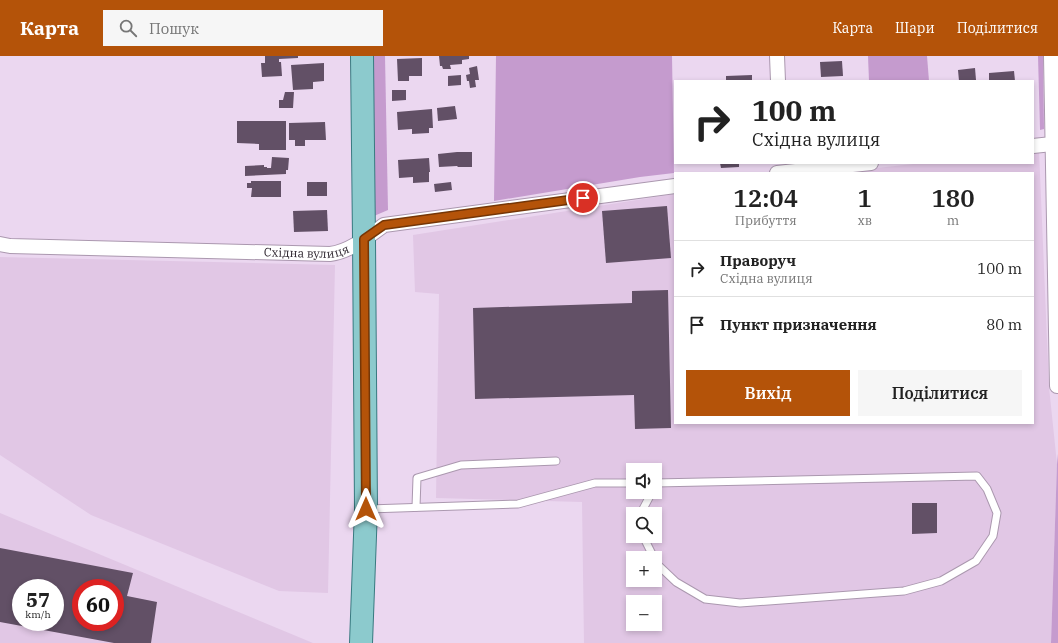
<!DOCTYPE html>
<html lang="uk">
<meta charset="utf-8">
<style>
:root{--surface:#fff;--page:#f6f6f6;--text:#222;--muted:#767676;--line:#e0e0e0;--accent:#b45309}
body{margin:0;font-family:"IBM Plex Serif",serif;background:var(--page);color:var(--text);height:100vh;display:flex;flex-direction:column;font-size:15px;white-space:nowrap}
*{box-sizing:border-box;margin:0}
p{font-size:13px;color:var(--muted)}
.icon{flex:none;width:22px;height:22px;fill:none;stroke:currentColor;stroke-width:2;stroke-linecap:round;stroke-linejoin:round}
.map{position:relative;flex:1;overflow:hidden}
.sheet{position:absolute;left:674px;top:116px;width:360px;height:252px;display:flex;flex-direction:column;background:var(--surface);border-radius:0px;box-shadow:0 2px 6px #0003}
.sheet>*{flex:none}
.top-card{position:absolute;left:674px;top:24px;width:360px;height:84px;border-radius:0px;box-shadow:0 2px 6px #0003;background:#fff;color:var(--text);overflow:hidden}
.buttons{position:absolute;left:626px;top:407px;display:grid;gap:8px}
.buttons a{display:grid;place-items:center;width:36px;height:36px;border-radius:0px;background:var(--surface);box-shadow:0 2px 6px #0003;font-size:20px}
.speed{position:absolute;left:12px;top:523px;display:flex;gap:8px;font-size:20px;font-weight:700;text-align:center}
.speed>*{display:grid;place-content:center;width:52px;height:52px;border-radius:50%;background:var(--surface);box-shadow:0 2px 6px #0003;line-height:1}
.speed small{font-size:10px;font-weight:400}
.speed .limit{border:6px solid #d22;background:#fff;color:#111}
.pin{position:absolute;display:grid;place-items:center;width:34px;height:34px;color:#fff;margin:-17px;border:2px solid #fff;border-radius:50%;box-shadow:0 1px 4px #0007}
.me{position:absolute;width:44px;margin:-22px;rotate:0deg;stroke-linejoin:round;filter:drop-shadow(0 0 3px #0008)}
.turn{display:flex;align-items:center;gap:14px;height:84px;padding:0 12px;font-size:18px}
.turn .icon{width:52px;height:52px;stroke-width:2.5}
.turn b{display:block;font-size:28px;line-height:34px}
.eta{display:flex;justify-content:space-evenly;align-items:center;height:68px;text-align:center}
.eta b{font-size:24px;font-weight:600;line-height:28px}
.primary-button{display:flex;gap:8px;margin-top:auto;padding:8px 12px}
.primary-button a{flex:1;height:46px;border-radius:0px;background:var(--accent);color:#fff;font-size:16px;font-weight:600;line-height:46px;text-align:center}
.primary-button a+a{background:var(--page);color:var(--text)}
ul{padding:0;list-style:none}
li{display:flex;align-items:center;gap:12px;height:56px;padding:0 12px;border-top:1px solid var(--line)}
li div{flex:1}
li b{display:block;font-size:15px}
li em{font-style:normal}
header{display:flex;align-items:center;gap:24px;box-sizing:border-box;height:56px;padding:0 20px;background:var(--accent);color:#fff}
header strong{font-size:19px}
nav{display:flex;gap:22px;margin-inline-start:auto;font-size:14px}
.search{width:280px;height:36px;background:var(--page);display:flex;align-items:center;gap:10px;box-sizing:border-box;padding:0 14px;border-radius:0px;color:var(--muted);font-size:15px}
.map>svg:first-child{display:block}
.built{fill:#e1c7e5;fill-rule:evenodd}
.green{fill:#c59bce}
.building{fill:#625066;fill-rule:evenodd}
.lines{fill:none;stroke-linecap:round;stroke-linejoin:round}
.lane-casing{stroke:#ab98af;stroke-width:9}
.street-casing{stroke:#ab98af;stroke-width:16}
.primary-casing{stroke:#397a80;stroke-width:24}
.lane{stroke:#fff;stroke-width:7}
.street{stroke:#fff;stroke-width:14}
.primary{stroke:#8ccacd;stroke-width:22}
.route-casing{stroke:#753606;stroke-width:10}
.route{stroke:#b45309;stroke-width:7}
.labels{text-anchor:middle;stroke-width:4;stroke-linejoin:round;paint-order:stroke}
.street-label{font-size:12px;fill:#2f2730;stroke:#f9e4fd}
</style>
<header>
<strong>Карта</strong>
<div class="search"><svg class="icon" aria-label="search" viewBox="0 0 24 24"><circle cx="10" cy="10" r="6"/><path d="M15 15l6 6"/></svg>Пошук</div>
<nav><a>Карта</a><a>Шари</a><a>Поділитися</a></nav>
</header>
<div class="map">
<svg width="1058" height="587" viewBox="0 0 1058 587">
<rect width="100%" height="100%" fill="#ebd7f0"/>
<g class="built">
<path d="M1039 94 1049 331 1057 408 1051 587H584L582 446 436 442 439 238 415 236 413 179 675 138V367H1033V117H832L922 107H1033V95ZM633 414H655V436H633ZM633 458H655V480H633ZM633 502H655V524H633ZM633 546H655V568H633Z"/>
<path d="M0 201 335 209 328 537 279 535 91 459 0 399Z"/>
<path d="M0 457 313 587H0ZM21 532H55V566H21ZM81 532H115V566H81Z"/>
</g>
<g class="green">
<path d="M371 0H385L388 154 374 160Z"/>
<path d="M496 0H672L674 117 640 121 494 145Z"/>
<path d="M868 0H927L929 25H869Z"/>
<path d="M1038 0H1043L1044 73 1040 74Z"/>
<path d="M1058 398V587H1051L1057 408Z"/>
</g>
<g class="building">
<path d="M265 0H298V2L279 3V6H281L282 20 262 21 261 7H265Z"/>
<path d="M439 0H469V3L462 4V8L450 9 451 13H443L442 10H440Z"/>
<path d="M422 2V20H409V25H398L397 3Z"/>
<path d="M842 5 843 20 821 21 820 6Z"/>
<path d="M324 7V25L313 26V33L293 34 291 9Z"/>
<path d="M477 10 479 24H475L476 31 470 32 469 25H467L466 19 470 18 469 12Z"/>
<path d="M975 12 976 24 959 25 958 14Z"/>
<path d="M1014 15 1015 25H989V17Z"/>
<path d="M461 19V29L448 30V20Z"/>
<path d="M752 19V25H726V20Z"/>
<path d="M392 34H406V44L392 45Z"/>
<path d="M285 36H294L293 52H279V44H283Z"/>
<path d="M455 50 457 63 438 65 437 52Z"/>
<path d="M432 53 433 72H429V77L412 78V73L398 74 397 56Z"/>
<path d="M237 65H286V94H259V88L237 87Z"/>
<path d="M325 66 326 84H305V90H295V84H289V67Z"/>
<path d="M457 96H472V111H458L457 110 439 111 438 98Z"/>
<path d="M272 101 289 102 288 114H286V118L245 120V110L264 109V111H267V112H271Z"/>
<path d="M429 102 430 116H429V126L413 127V121L399 122 398 104Z"/>
<path d="M720 107H739V111L721 112Z"/>
<path d="M251 125H281V141H251L252 132H247V127H251Z"/>
<rect x="307" y="126" width="20" height="14"/>
<path d="M451 126 452 134 435 136 434 128Z"/>
<path d="M667 150 671 202 606 207 602 155Z"/>
<path d="M327 154 328 175 294 176 293 155Z"/>
<path d="M668 234 671 372 635 373 634 339 475 343 473 252 632 247V235Z"/>
<path d="M912 447H937V477L912 478Z"/>
<path d="M0 492 133 517 127 540 157 546 151 587H114L0 566ZM21 532H55V566H21ZM81 532H115V566H81Z"/>
</g>
<g class="lines">
<g class="lane-casing">
<g id="lane">
<path d="M655 427 977 420 987 433 997 457 993 480 976 505 941 525 904 535 740 547 705 543 676 526 657 508 655 504"/>
<path d="M416 451 417 422 461 409 556 405"/>
<path d="M369 453 518 448 595 427H633"/>
<path d="M644 458 643 453 652 436"/>
<path d="M644 480V482L654 502"/>
</g>
</g>
<g class="street-casing">
<g id="street">
<path d="M777 0 778 25"/>
<path d="M1051 0 1057 330"/>
<path d="M1033 90 1052 88"/>
<path d="M777 117 871 107"/>
<path id="s1" d="M0 188 10 190 330 198C349 196 369 180 384 169L675 130"/>
</g>
</g>
<g class="primary-casing">
<path id="primary" d="M361 587 366 453 364 183 362 0"/>
</g>
<use href="#lane" class="lane"/>
<use href="#street" class="street"/>
<use href="#primary" class="primary"/>
</g>
<g class="lines">
<g class="route-casing">
<path id="route" d="M366 453 364 183 384 169 583 142"/>
</g>
<use href="#route" class="route"/>
</g>
<g class="labels">
<g class="street-label">
<text dy="4" stroke="none"><textPath href="#s1" startOffset="307">Східна вулиця</textPath></text>
</g>
</g>
</svg>
<div class="buttons">
<a><svg class="icon" aria-label="sound" viewBox="0 0 24 24"><path d="M4 9h4l5-4v14l-5-4H4zM17 9q2 3 0 6"/></svg></a>
<a><svg class="icon" aria-label="search" viewBox="0 0 24 24"><circle cx="10" cy="10" r="6"/><path d="M15 15l6 6"/></svg></a>
<a>+</a>
<a>−</a>
</div>
<div class="speed"><div>57<small>km/h</small></div><div class="limit">60</div></div>
<div class="pin" style="left:583px;top:142px;background:#d93025"><svg class="icon" aria-label="arrive" viewBox="0 0 24 24"><path d="M6 21V4h12l-3 4 3 4H6"/></svg></div>
<svg class="me" style="left:366px;top:453px" viewBox="-20 -20 40 40"><path d="M0-17L14 15 0 8-14 15z" fill="#b45309" stroke="#fff" stroke-width="4"/></svg>
<div class="top-card">
<div class="turn"><svg class="icon" aria-label="right" viewBox="0 0 24 24"><path d="M7 20v-9h11M14 6l5 5-5 5"/></svg><div><b>100 m</b>Східна вулиця</div></div>
</div>
<section class="sheet">
<div class="eta">
<div><b>12:04</b><p>Прибуття</p></div>
<div><b>1</b><p>хв</p></div>
<div><b>180</b><p>m</p></div>
</div>
<ul>
<li><svg class="icon" aria-label="right" viewBox="0 0 24 24"><path d="M7 20v-9h11M14 6l5 5-5 5"/></svg><div><b>Праворуч</b><p>Східна вулиця</p></div><em>100 m</em></li>
<li><svg class="icon" aria-label="arrive" viewBox="0 0 24 24"><path d="M6 21V4h12l-3 4 3 4H6"/></svg><div><b>Пункт призначення</b></div><em>80 m</em></li>
</ul>
<div class="primary-button"><a>Вихід</a><a>Поділитися</a></div>
</section>
</div>
